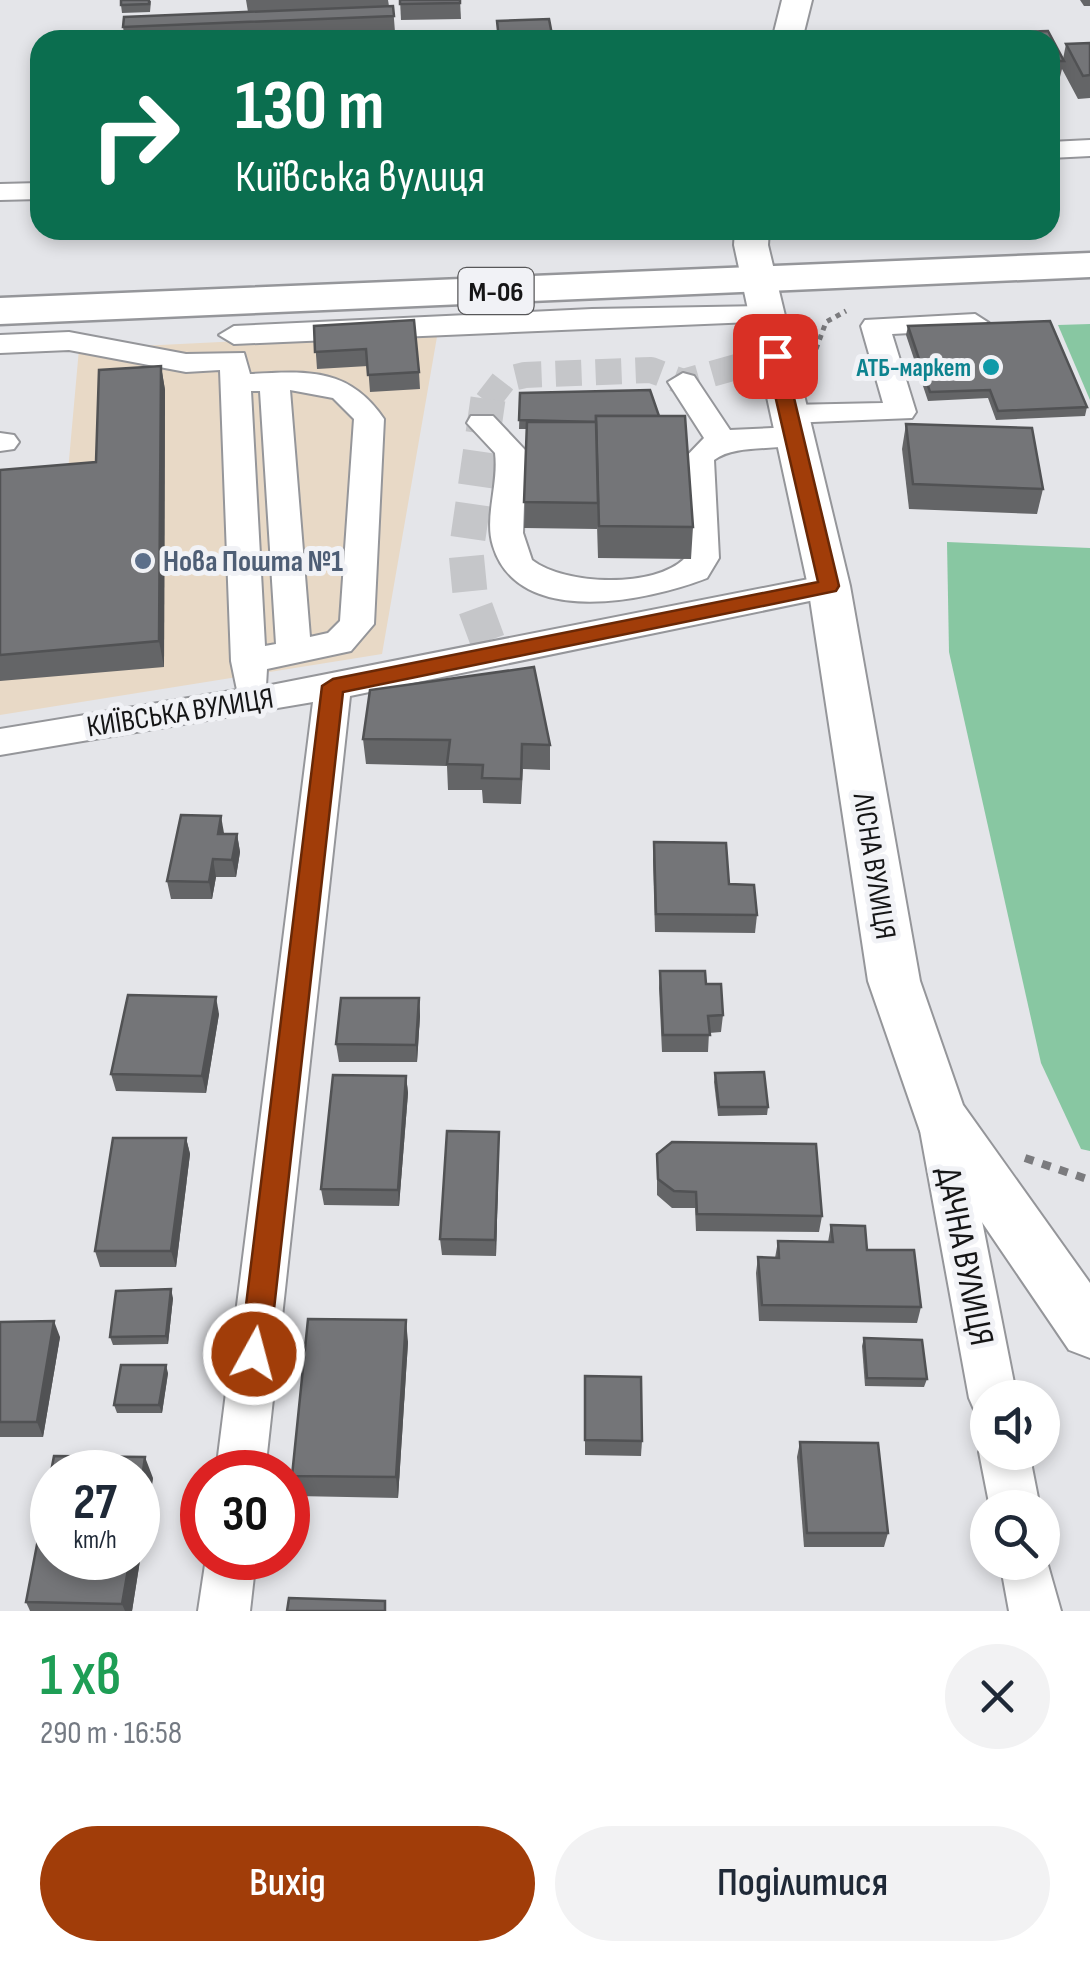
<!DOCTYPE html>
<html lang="uk">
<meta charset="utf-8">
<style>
:root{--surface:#fff;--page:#f2f2f3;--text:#1f2937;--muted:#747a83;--accent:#a13d09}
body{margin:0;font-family:"Sofia Sans Condensed",sans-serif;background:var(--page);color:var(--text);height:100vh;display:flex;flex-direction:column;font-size:38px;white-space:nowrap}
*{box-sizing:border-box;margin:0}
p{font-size:32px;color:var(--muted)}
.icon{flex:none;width:55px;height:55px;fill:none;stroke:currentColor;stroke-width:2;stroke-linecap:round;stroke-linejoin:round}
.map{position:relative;height:1611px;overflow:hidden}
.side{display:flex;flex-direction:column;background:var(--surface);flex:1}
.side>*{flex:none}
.guide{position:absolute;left:30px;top:30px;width:1030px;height:210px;border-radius:30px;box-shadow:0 5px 15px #0003;background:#0b6e4f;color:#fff;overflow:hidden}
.buttons{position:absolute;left:970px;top:1380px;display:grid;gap:20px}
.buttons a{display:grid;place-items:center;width:90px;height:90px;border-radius:50%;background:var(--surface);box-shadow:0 5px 15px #0003;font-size:50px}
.speed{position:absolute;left:30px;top:1450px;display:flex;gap:20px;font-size:50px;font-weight:700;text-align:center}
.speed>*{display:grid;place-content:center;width:130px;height:130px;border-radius:50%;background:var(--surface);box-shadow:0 5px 15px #0003;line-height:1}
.speed small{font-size:25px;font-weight:400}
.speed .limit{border:15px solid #d22;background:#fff;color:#111}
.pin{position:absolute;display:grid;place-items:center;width:85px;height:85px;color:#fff;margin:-42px;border-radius:20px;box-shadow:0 5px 15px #0006}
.me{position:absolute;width:110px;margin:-55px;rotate:7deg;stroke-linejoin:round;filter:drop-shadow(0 0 8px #0008)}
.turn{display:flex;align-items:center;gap:35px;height:210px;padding:0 40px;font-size:45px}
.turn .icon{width:130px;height:130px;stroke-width:2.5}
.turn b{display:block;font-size:70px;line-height:85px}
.round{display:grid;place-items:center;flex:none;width:105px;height:105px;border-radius:52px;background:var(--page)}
.headline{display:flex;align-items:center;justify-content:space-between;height:170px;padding:0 40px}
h1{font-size:60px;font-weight:600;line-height:75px;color:#1e9e55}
.cta{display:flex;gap:20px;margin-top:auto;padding:20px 40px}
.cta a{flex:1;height:115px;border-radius:60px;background:var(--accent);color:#fff;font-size:40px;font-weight:600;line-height:115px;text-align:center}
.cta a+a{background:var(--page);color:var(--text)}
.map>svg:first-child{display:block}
.commercial{fill:#e8d9c6}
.green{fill:#88c7a2}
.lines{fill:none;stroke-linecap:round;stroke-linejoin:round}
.minor-tunnel-far1{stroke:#c5c6c9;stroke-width:26;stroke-dasharray:26 14;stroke-linecap:butt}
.minor-tunnel{stroke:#c5c6c9;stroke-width:35;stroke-dasharray:35 18;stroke-linecap:butt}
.minor-casing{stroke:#95969a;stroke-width:4}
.major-casing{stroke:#95969a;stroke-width:4}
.highway-casing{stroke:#95969a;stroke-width:5}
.path-far1{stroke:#7b7b7e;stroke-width:5;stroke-dasharray:5 5;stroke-linecap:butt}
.path{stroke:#7b7b7e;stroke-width:8;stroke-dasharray:9 9;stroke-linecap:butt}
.minor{fill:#fff;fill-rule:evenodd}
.major{fill:#fff;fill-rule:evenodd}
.highway{fill:#fff;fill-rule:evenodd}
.wall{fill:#646567}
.shaded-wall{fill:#515254}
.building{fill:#747578;stroke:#515254;stroke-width:2.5}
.route{fill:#a13d09;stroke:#692806;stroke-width:2.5}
.culture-dot{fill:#0f9aa8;stroke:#f1f2f6;stroke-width:4}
.service-dot{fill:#5c6f8a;stroke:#f1f2f6;stroke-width:4}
.labels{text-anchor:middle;stroke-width:10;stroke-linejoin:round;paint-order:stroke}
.far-culture-label{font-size:25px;font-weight:bold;fill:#0d838f;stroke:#f1f2f6;text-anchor:end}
.shield{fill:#f1f2f6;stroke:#575759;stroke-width:2.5}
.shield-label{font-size:28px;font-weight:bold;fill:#151516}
.service-label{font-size:30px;font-weight:bold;fill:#4e5e75;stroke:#f1f2f6;text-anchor:start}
.street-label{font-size:30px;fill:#151516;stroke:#f1f2f6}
.near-street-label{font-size:35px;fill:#151516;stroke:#f1f2f6}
</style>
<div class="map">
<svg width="1090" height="1611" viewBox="0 0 1090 1611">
<rect width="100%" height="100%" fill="#e4e5e9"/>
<path class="commercial" d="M438 331 382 654 0 715V477L68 471 79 349Z"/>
<g class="green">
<path d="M1090 324V400L1058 325Z"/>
<path d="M947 542 1090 548V1151L1081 1149 1041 1063 949 652Z"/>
</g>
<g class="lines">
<path class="minor-tunnel-far1" d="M487 402 504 380 525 375 651 370 683 382 775 356"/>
<path class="minor-tunnel" d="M488 399 466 552 470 593 492 653"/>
<g class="minor-casing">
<g id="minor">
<path d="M1090 140V156L1050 158V142Z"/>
<path d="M40 183V199L0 200V184Z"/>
<path d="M766 306 776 309 780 315 776 321 234 344 219 335 234 326 592 309Z"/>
<path d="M975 314 989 323 985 329 892 334 916 412 912 418 788 423 773 414 788 405 883 403 861 326 865 320Z"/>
<path d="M69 332 186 354 244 353 250 374C307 371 349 367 384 419L374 624 351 651 267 669 266 686 829 575 841 578 846 586 841 594 829 597 350 696 265 1472H216L313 702 0 755V729L237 690 231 661 220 370 186 372 69 350 0 353V335ZM290 390 333 398 354 419 340 621 328 633 310 637ZM251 391H260L276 644 265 646Z"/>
<path d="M683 373 694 376 730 430 794 427 809 436C794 456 741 440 714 460L719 558 707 578C648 601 518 629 493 546 484 517 499 484 495 453L467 423 471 416H493L526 451 523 533 532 560C564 585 655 589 685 558L679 464 704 438 668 382Z"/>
<path d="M0 433 14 435 19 442 14 449 0 451Z"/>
<path d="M941 1107 956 1112 963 1125 1017 1398H988V1418L976 1414 969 1398 919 1125 926 1112Z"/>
<path d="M988 1435V1452H1029L1040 1508H990L979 1452Z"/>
<path d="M1042 1544 1061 1611H1009L1000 1562H1042Z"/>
<path d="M206 1558H256L250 1611H198Z"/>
</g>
</g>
<g class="major-casing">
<g id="major">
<path d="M782 0H812L802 40H772Z"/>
<path d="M735 230H769L768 245 850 586 920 981 963 1105 1090 1283V1358L1069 1350 920 1131 868 981 808 586 734 245Z"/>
</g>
</g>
<g class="highway-casing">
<path id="highway" d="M1090 253V277L0 324V298Z"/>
</g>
<path class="path-far1" d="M816 349 826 322 846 311"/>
<path class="path" d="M1025 1158 1090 1180"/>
<use href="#minor" class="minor"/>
<use href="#major" class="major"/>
<use href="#highway" class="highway"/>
</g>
<g class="wall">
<path d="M246 0H388L389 6H393L395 32 203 40H125L123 27 248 12Z"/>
<path d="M400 0H460L461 19 401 20Z"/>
<path d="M1080 0H1090V6H1084Z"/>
<path d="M151 1 150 12 122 13 121 5Z"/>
<path d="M1048 31 1063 59 1066 44 1090 43V98L1078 99 1062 69 1060 77H1050V40H958V34Z"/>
<path d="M314 326 419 372 420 389 370 392 368 366 317 369Z"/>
<path d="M908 326 1087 407 1085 416 996 420 988 398 928 401 906 335Z"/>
<path d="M161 366 165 390 164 667 0 681V470L96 462Z"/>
<path d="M650 390 693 527 691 559 598 558 597 525V529L524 528 527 429H519L520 393Z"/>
<path d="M906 424 1043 489 1037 514 909 509 902 449Z"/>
<path d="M370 690 550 745V770L523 769 521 804 483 803 482 790H448L447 766 366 764 363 739Z"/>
<path d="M224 834H237L240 852 236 877H216L212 899H171L167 881Z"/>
<path d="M654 842 729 884 757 915 755 933 655 932 653 860Z"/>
<path d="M660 971 723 1015 721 1032 709 1033 708 1052H662L659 988Z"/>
<path d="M419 998 420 1016 417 1062H339L336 1044Z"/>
<path d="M219 1014 206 1093 116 1091 111 1074Z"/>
<path d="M715 1073 768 1107 767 1115 718 1116 714 1082Z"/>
<path d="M406 1076 408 1093 399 1206 324 1205 321 1189Z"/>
<path d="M499 1132 496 1256 442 1255 440 1239Z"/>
<path d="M186 1138 190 1154 176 1267H100L95 1251Z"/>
<path d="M657 1154 822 1216 819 1232 696 1231 695 1208H672L657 1195Z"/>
<path d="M831 1225 867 1250 921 1307 917 1323 759 1321 756 1273 758 1257 775 1258 778 1241 828 1242Z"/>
<path d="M173 1298 168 1344 113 1345 110 1337Z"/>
<path d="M0 1322 60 1337 43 1437H0Z"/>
<path d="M864 1338 927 1379 924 1387 865 1386 862 1346Z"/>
<path d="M408 1342 398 1498 296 1496 292 1476Z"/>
<path d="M168 1373 162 1413H117L114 1405Z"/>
<path d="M585 1376 642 1441 641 1456 585 1455Z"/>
<path d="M800 1442 888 1533 884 1547H804L797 1457Z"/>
<path d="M153 1478 132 1611H30L26 1602Z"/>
</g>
<g class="shaded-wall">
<path d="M161 366 165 390 164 667 159 641Z"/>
<path d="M221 816 224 833 221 852 218 834Z"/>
<path d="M237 834 240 852 236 877 232 860Z"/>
<path d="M213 859 216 877 212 899 209 882Z"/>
<path d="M216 997 219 1014 206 1093 202 1076Z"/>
<path d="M419 998 420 1016 417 1062 416 1045Z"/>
<path d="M406 1076 408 1093 399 1206 398 1190Z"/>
<path d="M499 1132V1149L496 1256 495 1240Z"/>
<path d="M186 1138 190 1154 176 1267 171 1251Z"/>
<path d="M171 1289 173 1298 168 1344 166 1336Z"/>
<path d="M406 1320 408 1342 398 1498 396 1477Z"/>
<path d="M54 1321 60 1337 43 1437 37 1422Z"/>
<path d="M166 1365 168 1373 162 1413 159 1405Z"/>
<path d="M145 1457 153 1478 132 1611H125L122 1604 130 1558H138V1507Z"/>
</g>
<g class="building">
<path d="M121 0H149V4L121 5Z"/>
<path d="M400 0H460V3L400 4Z"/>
<path d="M393 6 394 16 123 27 124 17Z"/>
<path d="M549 19 553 40H499L497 21Z"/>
<path d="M1048 31 1064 61H1050V40H961L958 34Z"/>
<path d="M428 34 429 40H285Z"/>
<path d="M1090 43V75L1083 76 1066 44Z"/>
<path d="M414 320 419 372 368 375 366 349 315 352 314 326Z"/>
<path d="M1050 321 1087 407 998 411 990 390 930 392 908 326Z"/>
<path d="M161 366 159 641 0 655V470L96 462 99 370Z"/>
<path d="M650 390 659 416H596V422L519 420 520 393Z"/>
<path d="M596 416H685L693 527 599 526Z"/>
<path d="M527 422H596L598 503 524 502Z"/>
<path d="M906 424 1032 428 1043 489 913 484Z"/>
<path d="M534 667 550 745 522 744 521 779 482 778 483 765 447 764 450 740 363 739 370 690Z"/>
<path d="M181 815 221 816 218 834H237L232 860 213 859 209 882 167 881Z"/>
<path d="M654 842 726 843 729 884 754 885 757 915 656 914Z"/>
<path d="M660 971H705L706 984H721L723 1015 708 1016 710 1035H663Z"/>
<path d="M128 995 216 997 202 1076 111 1074Z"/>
<path d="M341 998H419L416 1045 336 1044Z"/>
<path d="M764 1072 768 1107H719L715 1073Z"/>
<path d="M333 1075 406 1076 398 1190 321 1189Z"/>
<path d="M447 1131 499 1132 495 1240 440 1239Z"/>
<path d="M113 1138H186L171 1251H95Z"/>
<path d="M672 1142 816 1144 822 1216 697 1214 696 1192 674 1191 658 1179 657 1154Z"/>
<path d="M831 1225 865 1226 867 1250H914L921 1307 762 1305 758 1257 779 1258 778 1241 833 1242Z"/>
<path d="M171 1289 166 1336 110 1337 116 1291Z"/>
<path d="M308 1319 406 1320 396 1477 292 1476Z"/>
<path d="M54 1321 37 1422H0V1322Z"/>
<path d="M864 1338 922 1340 927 1379 867 1378Z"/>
<path d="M121 1365H166L159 1405H114Z"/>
<path d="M585 1376 641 1377 642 1441 585 1440Z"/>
<path d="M800 1442 878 1443 888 1533H807Z"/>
<path d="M54 1456 145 1457 138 1507V1472H52V1558H130L122 1604 26 1602Z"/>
<path d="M289 1598 385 1601V1611H287Z"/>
</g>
<path class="route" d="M775 350 784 356 839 586 836 591 343 692 269 1354 265 1364 254 1368 244 1364 240 1354 322 686 333 679 818 582 766 356Z"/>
<circle class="culture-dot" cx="991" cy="367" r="10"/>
<circle class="service-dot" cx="143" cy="561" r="10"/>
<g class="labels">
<g class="far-culture-label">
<text x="971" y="376">АТБ-маркет</text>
</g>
<rect class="shield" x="458.5" y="268" width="75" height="46" rx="8"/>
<g class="shield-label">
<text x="496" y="301">М-06</text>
</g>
<g class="service-label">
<text x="163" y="571">Нова Пошта №1</text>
</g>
<g class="street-label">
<text transform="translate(180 712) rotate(-9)" y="10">КИЇВСЬКА ВУЛИЦЯ</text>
<text transform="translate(875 866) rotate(81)" y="10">ЛІСНА ВУЛИЦЯ</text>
</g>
<g class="near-street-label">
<text transform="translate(966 1256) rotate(79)" y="12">ДАЧНА ВУЛИЦЯ</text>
</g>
</g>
</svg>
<div class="buttons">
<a><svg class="icon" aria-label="sound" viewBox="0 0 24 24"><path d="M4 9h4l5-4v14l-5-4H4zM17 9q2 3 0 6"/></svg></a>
<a><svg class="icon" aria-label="search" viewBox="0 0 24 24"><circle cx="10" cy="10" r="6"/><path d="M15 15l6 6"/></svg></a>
</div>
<div class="speed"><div>27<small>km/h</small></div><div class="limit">30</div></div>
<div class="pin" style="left:775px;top:356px;background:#d93025"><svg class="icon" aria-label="arrive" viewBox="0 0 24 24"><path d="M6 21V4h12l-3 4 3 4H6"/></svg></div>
<svg class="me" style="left:254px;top:1354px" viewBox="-20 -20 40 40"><circle r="17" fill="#a13d09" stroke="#fff" stroke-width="3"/><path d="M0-11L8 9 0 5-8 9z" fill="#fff"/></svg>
<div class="guide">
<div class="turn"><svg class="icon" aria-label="right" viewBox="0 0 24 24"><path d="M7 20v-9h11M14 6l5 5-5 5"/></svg><div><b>130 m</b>Київська вулиця</div></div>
</div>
</div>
<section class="side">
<div class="headline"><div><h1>1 хв</h1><p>290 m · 16:58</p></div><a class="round"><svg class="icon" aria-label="close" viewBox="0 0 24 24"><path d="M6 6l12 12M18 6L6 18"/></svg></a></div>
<div class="cta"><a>Вихід</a><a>Поділитися</a></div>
</section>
